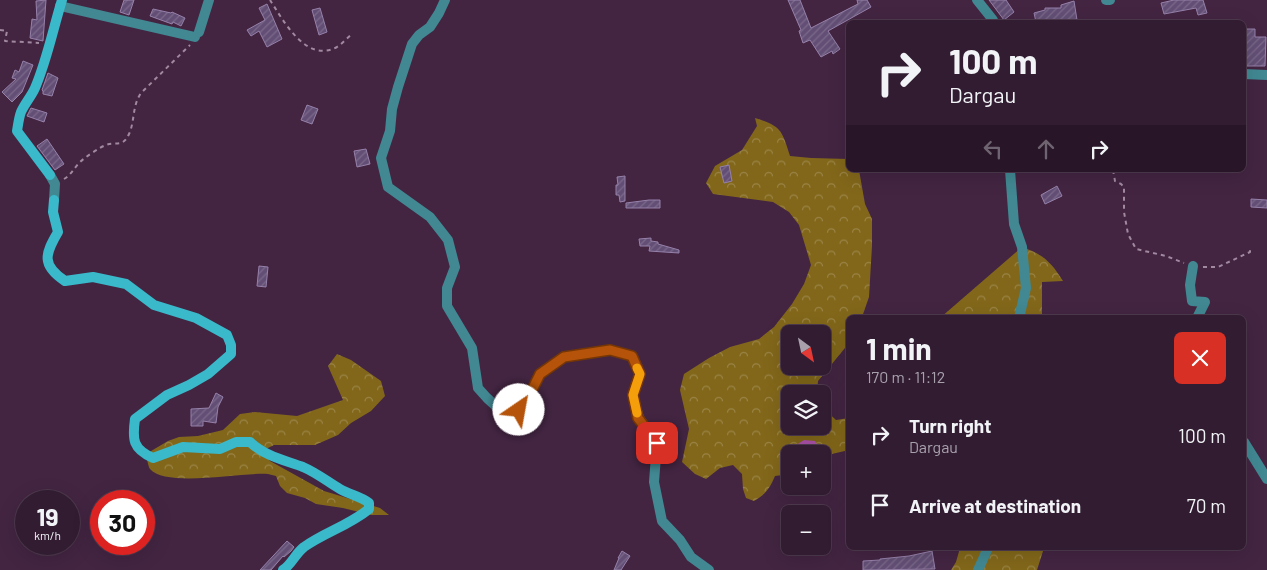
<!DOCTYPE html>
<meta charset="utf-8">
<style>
:root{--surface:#321c32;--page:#3a253a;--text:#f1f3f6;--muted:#a8a1ac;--line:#4d3a4d}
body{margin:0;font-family:Barlow,sans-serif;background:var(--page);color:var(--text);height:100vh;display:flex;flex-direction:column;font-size:19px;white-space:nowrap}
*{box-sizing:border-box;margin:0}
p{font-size:16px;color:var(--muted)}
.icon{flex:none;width:28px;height:28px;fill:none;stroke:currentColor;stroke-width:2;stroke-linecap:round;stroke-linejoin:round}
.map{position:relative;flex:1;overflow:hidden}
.side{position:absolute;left:846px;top:315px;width:400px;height:235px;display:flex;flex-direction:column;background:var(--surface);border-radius:8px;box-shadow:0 5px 20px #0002,0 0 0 1px var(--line)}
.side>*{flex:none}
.top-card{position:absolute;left:846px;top:20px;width:400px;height:152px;border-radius:8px;box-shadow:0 5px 20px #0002,0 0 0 1px var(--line);background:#321c32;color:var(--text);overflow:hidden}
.needle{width:32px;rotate:147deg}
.buttons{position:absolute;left:781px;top:325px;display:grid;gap:10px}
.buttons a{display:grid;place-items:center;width:50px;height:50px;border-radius:8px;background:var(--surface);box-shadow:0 5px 20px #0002,0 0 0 1px var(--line);font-size:25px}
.speed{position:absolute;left:15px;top:490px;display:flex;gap:10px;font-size:25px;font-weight:700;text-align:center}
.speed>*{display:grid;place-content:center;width:65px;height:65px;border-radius:50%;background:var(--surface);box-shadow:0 5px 20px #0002,0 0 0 1px var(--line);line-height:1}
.speed small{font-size:12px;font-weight:400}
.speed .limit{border:8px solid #d22;background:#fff;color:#111}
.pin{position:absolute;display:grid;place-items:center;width:42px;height:42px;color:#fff;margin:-21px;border-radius:10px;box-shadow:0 2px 8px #0006}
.me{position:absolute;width:55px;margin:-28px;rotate:33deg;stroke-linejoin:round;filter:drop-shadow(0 0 4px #0008)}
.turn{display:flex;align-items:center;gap:18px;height:105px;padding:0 20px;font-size:22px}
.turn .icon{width:65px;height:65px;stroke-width:2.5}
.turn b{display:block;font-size:35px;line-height:42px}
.lanes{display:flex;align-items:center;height:48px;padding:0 20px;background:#0003;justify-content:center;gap:25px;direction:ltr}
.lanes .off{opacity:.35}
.round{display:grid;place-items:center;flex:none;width:52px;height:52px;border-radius:8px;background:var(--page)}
.headline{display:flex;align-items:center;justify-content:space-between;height:85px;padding:0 20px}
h1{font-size:30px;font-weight:700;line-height:38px}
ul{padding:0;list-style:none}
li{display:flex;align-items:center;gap:15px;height:70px;padding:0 20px}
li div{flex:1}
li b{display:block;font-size:19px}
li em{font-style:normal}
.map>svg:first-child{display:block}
.forest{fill:url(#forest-crowns);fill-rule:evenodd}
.water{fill:#ac52ab}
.building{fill:url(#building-hatch);stroke:#9681aa}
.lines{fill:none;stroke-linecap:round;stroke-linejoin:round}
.path{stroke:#a189a0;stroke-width:2;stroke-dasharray:4 4;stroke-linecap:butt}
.street{stroke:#418892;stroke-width:10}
.secondary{stroke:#39b9ca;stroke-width:10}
.route-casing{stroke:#753606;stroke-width:12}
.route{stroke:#b45309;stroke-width:9}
.slow{stroke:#f59e0b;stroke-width:9}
</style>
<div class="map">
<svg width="1267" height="570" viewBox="0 0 1267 570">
<defs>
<pattern id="forest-crowns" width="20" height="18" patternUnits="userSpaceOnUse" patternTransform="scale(1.25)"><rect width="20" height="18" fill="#82671a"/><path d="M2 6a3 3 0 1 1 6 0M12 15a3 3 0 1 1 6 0" fill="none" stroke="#9a8447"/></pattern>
<pattern id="building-hatch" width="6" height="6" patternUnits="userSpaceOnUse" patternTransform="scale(1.25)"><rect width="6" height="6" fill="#634f75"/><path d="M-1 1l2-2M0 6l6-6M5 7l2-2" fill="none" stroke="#7a6889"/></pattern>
</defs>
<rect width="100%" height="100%" fill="#432542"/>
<g class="forest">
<path d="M755 118C781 126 782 130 790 156L811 158 848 159 849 170H859L865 204 872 219V246L869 297 862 317 849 318V343L818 381 817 394H790V426H822L823 408 836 420 849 418V450L823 456 822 454H790V474L775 476C770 488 765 495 754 501L746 498 743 489 742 474 733 465 720 468 706 479 695 474 682 462 689 429 680 390 684 374 709 358 730 347 759 339 774 327 792 304 804 284 811 265 799 225 789 212 773 202 713 194 706 183 715 166 742 150 757 126ZM790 334H822V366H790Z"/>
<path d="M1022 247C1044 255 1051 262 1063 281L1042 282V317L940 318Z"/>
<path d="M337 354 351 360 381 381 385 396 371 411 351 423 338 435 315 445H274L262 451 270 461 324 491 380 508 389 515H371L343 508 316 504 305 498 287 493 280 486 276 476 268 474C243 472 166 488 150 469 148 466 147 458 146 454L168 441 179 437 198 436 223 430 240 414 255 412 297 416 343 400 328 366Z"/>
<path d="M960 548H1044L1037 570H951L956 562Z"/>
</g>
<path class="water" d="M804 440 815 441 820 450 819 454H795L793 447Z"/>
<g class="building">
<path d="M46 0 43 41 30 38 32 19 37 20 36 1Z"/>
<path d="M124 0H134L129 15 120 12Z"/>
<path d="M788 0H800L811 28 858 4 857 0H867L871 7 828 31 840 49 833 54 832 51 821 57 810 40 803 43 799 31 801 30Z"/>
<path d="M989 0H1006L1014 12 1004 20Z"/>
<path d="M1174 0H1203L1207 13 1198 15 1196 8 1164 14 1161 3Z"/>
<path d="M1074 1 1077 20 1065 22H1036L1034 13 1045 10V8H1061V5Z"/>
<path d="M267 4 282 39 267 47 259 31 251 36 247 30 265 20 259 8Z"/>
<path d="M320 8 327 32 319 35 312 10Z"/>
<path d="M153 9 171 13 172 12 185 18 181 26 173 22 172 24 150 16Z"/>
<path d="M1244 29H1255V37H1266L1265 66H1244Z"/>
<path d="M23 61 33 65 22 92 12 102 2 92 16 79 12 78 15 70 19 72Z"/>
<path d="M48 73 58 78 52 96 43 94V91L42 90Z"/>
<path d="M307 105 318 109 312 124 301 120Z"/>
<path d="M31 108 47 113 44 122 27 116Z"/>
<path d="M47 139 64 164 55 170 37 146Z"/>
<path d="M366 149 370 164 357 167 354 151Z"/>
<path d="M729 165 732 181 724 183 720 167Z"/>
<path d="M625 176V201L620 202 619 195H616V185H618L617 177Z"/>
<path d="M1057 186 1062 196 1045 204 1041 195Z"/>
<path d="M1251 199 1267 200V208L1251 207Z"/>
<path d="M649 200H660V208H626V203Z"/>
<path d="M651 238V241L658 242V244L679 250V253L649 251 650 246H640L639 239Z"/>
<path d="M259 266 268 267 266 287 257 286Z"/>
<path d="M216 393 223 397 218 407 216 423 203 421V426H191V409L209 408Z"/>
<path d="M287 541 294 547 291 551 284 557 283 556 271 570H260Z"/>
<path d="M622 551 630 556 621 570H614L619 558H618Z"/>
<path d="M932 551 935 569 863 570V561L880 560V559L909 556Z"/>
</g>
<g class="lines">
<g class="path">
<path d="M270 0C283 20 306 64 337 47 342 44 347 38 352 34"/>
<path d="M0 30 7 31 5 41 39 43"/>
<path d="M1113 170 1115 181 1121 184 1124 187V212L1128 234 1136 249 1166 256 1184 263"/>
<path d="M64 179C71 175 74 168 80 162 84 158 100 147 106 145 116 141 123 148 129 134 135 121 132 106 141 93L190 45"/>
<path d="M1203 267H1218L1250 252V248"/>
</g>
<g class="street">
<path d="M445 0 439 13 430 27 419 35 412 44 398 87 392 109 390 131 381 158 388 187 430 217 448 240 455 267 447 288V306L472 348 478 388 487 398 511 420 527 400 540 374 564 357 609 350 632 356 640 374 633 395 639 418 657 443 654 482 662 521 680 540 691 557 709 570"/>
<path d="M977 0 993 20V22"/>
<path d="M1106 0H1110"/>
<path d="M60 6 195 37"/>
<path d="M199 32 209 0"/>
<path d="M1244 74 1267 75"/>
<path d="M1010 170 1014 224 1022 247 1026 288 1019 318"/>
<path d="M50 175 55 184 54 200"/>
<path d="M1193 266 1190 285 1192 301 1205 302 1197 318"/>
<path d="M1244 442 1267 479"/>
<path d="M978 570 988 548"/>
</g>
<g class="secondary">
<path d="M50 175 17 131C18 125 19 117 21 112 25 103 31 97 35 88 47 60 53 29 62 0"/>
<path d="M54 200 53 212 58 232C45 254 41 265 65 281L93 277 126 284 154 305 196 318 227 335 231 345V354L208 374 189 385 167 395 135 419C132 440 133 449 153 458L183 447 220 449 236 442H250C265 456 284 460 303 467 317 473 328 482 340 489 350 495 360 496 369 503V509C348 526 325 532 304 547 295 554 292 564 283 570"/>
</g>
</g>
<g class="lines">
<g class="route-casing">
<path id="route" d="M519 410 527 400 540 374 564 357 610 350 632 356 640 374 633 395 638 418 657 443"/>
</g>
<use href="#route" class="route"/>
<path class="slow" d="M637 368 640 374 633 395 637 413"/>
</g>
</svg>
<div class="buttons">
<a><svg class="needle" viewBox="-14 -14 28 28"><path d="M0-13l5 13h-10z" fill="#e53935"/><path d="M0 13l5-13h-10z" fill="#a8a1ac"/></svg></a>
<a><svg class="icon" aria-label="layers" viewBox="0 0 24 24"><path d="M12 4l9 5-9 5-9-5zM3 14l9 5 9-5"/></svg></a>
<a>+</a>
<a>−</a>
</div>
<div class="speed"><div>19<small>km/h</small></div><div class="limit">30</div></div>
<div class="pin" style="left:657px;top:443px;background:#d93025"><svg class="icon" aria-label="arrive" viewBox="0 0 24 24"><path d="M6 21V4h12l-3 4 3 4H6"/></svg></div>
<svg class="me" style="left:519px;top:410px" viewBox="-20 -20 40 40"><circle r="19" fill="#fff"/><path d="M0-13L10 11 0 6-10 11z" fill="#b45309"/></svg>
<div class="top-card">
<div class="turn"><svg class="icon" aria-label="right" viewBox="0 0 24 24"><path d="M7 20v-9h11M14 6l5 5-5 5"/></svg><div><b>100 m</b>Dargau</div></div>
<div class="lanes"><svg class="icon off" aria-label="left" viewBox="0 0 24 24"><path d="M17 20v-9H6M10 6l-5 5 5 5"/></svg><svg class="icon off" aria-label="ahead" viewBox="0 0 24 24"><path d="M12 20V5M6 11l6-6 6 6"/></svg><svg class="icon" aria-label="right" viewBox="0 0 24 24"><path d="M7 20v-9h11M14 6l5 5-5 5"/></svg></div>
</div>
<section class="side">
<div class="headline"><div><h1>1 min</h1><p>170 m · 11:12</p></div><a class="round" style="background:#d93025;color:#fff"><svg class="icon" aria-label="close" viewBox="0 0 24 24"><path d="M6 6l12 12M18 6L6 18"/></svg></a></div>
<ul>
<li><svg class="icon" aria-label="right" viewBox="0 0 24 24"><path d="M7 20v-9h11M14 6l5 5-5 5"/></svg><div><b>Turn right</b><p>Dargau</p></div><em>100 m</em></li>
<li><svg class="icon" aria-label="arrive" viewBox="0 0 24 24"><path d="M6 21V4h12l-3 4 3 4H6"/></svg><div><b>Arrive at destination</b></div><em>70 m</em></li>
</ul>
</section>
</div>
